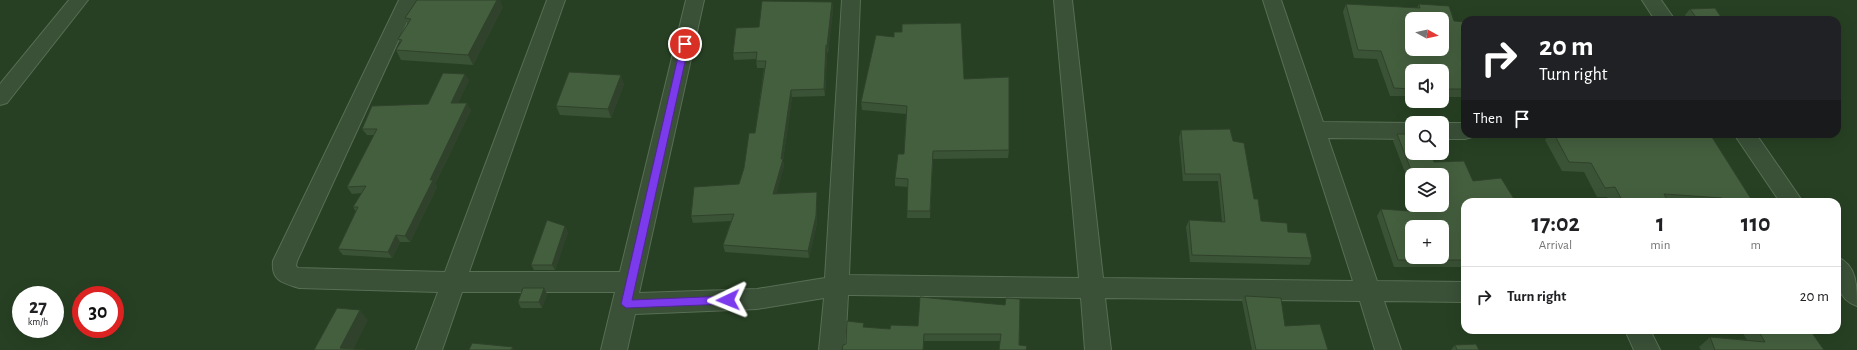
<!DOCTYPE html>
<style>
:root{--surface:#fff;--page:#f6f6f6;--text:#202124;--muted:#757577;--line:#e0e0e0}
body{margin:0;font-family:"Alegreya Sans",sans-serif;background:var(--page);color:var(--text);height:100vh;display:flex;flex-direction:column;font-size:15px;white-space:nowrap}
*{box-sizing:border-box;margin:0}
p{font-size:13px;color:var(--muted)}
.icon{flex:none;width:22px;height:22px;fill:none;stroke:currentColor;stroke-width:2;stroke-linecap:round;stroke-linejoin:round}
.map{position:relative;flex:1;overflow:hidden}
.side{position:absolute;left:1461px;top:198px;width:380px;height:136px;display:flex;flex-direction:column;background:var(--surface);border-radius:12px;box-shadow:0 4px 16px #0002}
.side>*{flex:none}
.top-card{position:absolute;left:1461px;top:16px;width:380px;height:122px;border-radius:12px;box-shadow:0 4px 16px #0002;background:#202124;color:#fff;overflow:hidden}
.needle{width:26px;rotate:98deg}
.controls{position:absolute;left:1405px;top:12px;display:grid;gap:8px}
.controls a{display:grid;place-items:center;width:44px;height:44px;border-radius:8px;background:var(--surface);box-shadow:0 4px 16px #0002;font-size:20px}
.speed{position:absolute;left:12px;top:286px;display:flex;gap:8px;font-size:20px;font-weight:700;text-align:center}
.speed>*{display:grid;place-content:center;width:52px;height:52px;border-radius:50%;background:var(--surface);box-shadow:0 4px 16px #0002;line-height:1}
.speed small{font-size:10px;font-weight:400}
.speed .limit{border:6px solid #d22;background:#fff;color:#111}
.pin{position:absolute;display:grid;place-items:center;width:34px;height:34px;color:#fff;margin:-17px;border:2px solid #fff;border-radius:50%;box-shadow:0 1px 4px #0007}
.me{position:absolute;width:44px;margin:-22px;rotate:268deg;stroke-linejoin:round;filter:drop-shadow(0 0 3px #0008)}
.turn{display:flex;align-items:center;gap:14px;height:84px;padding:0 12px;font-size:18px}
.turn .icon{width:52px;height:52px;stroke-width:2.5}
.turn b{display:block;font-size:28px;line-height:34px}
.then{display:flex;align-items:center;height:38px;padding:0 12px;background:#0003;gap:8px;font-size:15px}
.eta{display:flex;justify-content:space-evenly;align-items:center;height:68px;text-align:center}
.eta b{font-size:24px;font-weight:600;line-height:28px}
ul{padding:0;list-style:none}
li{display:flex;align-items:center;gap:12px;height:60px;padding:0 12px;border-top:1px solid var(--line)}
li div{flex:1}
li b{display:block;font-size:15px}
li em{font-style:normal}
.map>svg:first-child{display:block}
.lines{fill:none;stroke-linecap:round;stroke-linejoin:round}
.street-casing{stroke:#586e55;stroke-width:2}
.street{fill:#3a5037;fill-rule:evenodd}
.wall{fill:#3a5235;fill-rule:evenodd}
.shaded-wall{fill:#30422b}
.building{fill:#445f3e;stroke:#30422b;fill-rule:evenodd}
.route{fill:#7c3aed;stroke:#51269a}
</style>
<div class="map">
<svg width="1857" height="350" viewBox="0 0 1857 350">
<rect width="100%" height="100%" fill="#274023"/>
<g class="lines">
<g class="street-casing">
<g id="street">
<path d="M69 0H88L7 103 0 105V84Z"/>
<path d="M399 0H417L297 261 296 266 298 268 445 272 547 0H565L469 272H620L686 0H704L639 293 757 289 825 278 842 0H860L849 275 1079 278 1054 0H1072L1103 278 1353 281 1263 0H1281L1323 122 1412 123V139L1328 138 1377 281 1465 282V302L1384 301 1401 350H1375L1360 301 1105 298 1111 350H1085L1081 298 853 295H848L845 350H819L824 298 757 309 635 314 627 350H601L615 292H462L442 350H416L438 292 299 288C283 283 271 281 273 261Z"/>
<path d="M1642 0H1661L1675 20H1655Z"/>
<path d="M1442 123H1465V134H1474L1472 137 1465 139H1442Z"/>
<path d="M1734 134H1756L1803 202H1780Z"/>
<path d="M1837 257C1857 265 1857 286 1857 306 1834 298 1837 277 1837 257Z"/>
<path d="M1625 330H1650L1660 350H1634Z"/>
</g>
</g>
<use href="#street" class="street"/>
</g>
<g class="wall">
<path d="M832 2 833 9 828 53 827 52 825 96 792 97 783 161 784 166 776 194 817 192V223L809 258 725 252 723 245 731 221 693 223 691 216 739 184 755 133 764 68H757L756 59 734 60 733 53 759 27Z"/>
<path d="M1346 4 1417 8 1419 4 1454 21 1465 22V97H1442V71H1412V96H1390L1377 59 1354 58 1343 12Z"/>
<path d="M503 7 473 65 401 60 396 50 400 43 398 39 408 24 405 18Z"/>
<path d="M1690 9 1723 20H1689L1685 15Z"/>
<path d="M964 79 1009 150 1008 158 933 159 930 218H907L908 187 895 186V178L904 154 906 114 862 110 861 102Z"/>
<path d="M469 80 458 103 471 110 435 184 437 187 410 242H400L392 258 343 255 338 249 356 212 353 207 362 193 352 194 347 187 374 135H367L362 129 428 104Z"/>
<path d="M624 84 611 118 560 115 556 106Z"/>
<path d="M1181 130 1233 141 1261 221 1288 232 1312 258 1309 265 1190 262 1186 227 1189 220 1222 222 1218 181H1183L1179 138Z"/>
<path d="M1397 134 1434 162 1465 202V267H1394L1377 216 1381 209 1407 211 1409 188 1410 185 1393 141ZM1412 175H1442L1412 205Z"/>
<path d="M1550 134H1710L1753 202H1610L1607 197H1597L1584 172 1562 171 1545 140Z"/>
<path d="M568 232 555 270H534L531 265Z"/>
<path d="M547 294 542 308H521L518 302Z"/>
<path d="M1245 296 1285 326 1328 350H1252L1242 301Z"/>
<path d="M1005 305 1019 345 1026 350 1000 341H924L923 350H842L846 344 864 327 890 329 918 326Z"/>
<path d="M1741 330H1810L1824 350H1701L1699 347 1710 337 1747 340Z"/>
<path d="M1455 345 1479 350H1451Z"/>
</g>
<g class="shaded-wall">
<path d="M497 0H500L503 7 473 65 468 55Z"/>
<path d="M832 2 833 9 828 53 827 46Z"/>
<path d="M826 45 827 52 825 96 824 89Z"/>
<path d="M465 74 469 80 455 110 451 103Z"/>
<path d="M621 75 624 84 611 118 608 109Z"/>
<path d="M791 90 792 97 783 161 784 166 775 201 773 194 781 159Z"/>
<path d="M467 103 471 110 435 184 437 187 410 242 405 236 430 180Z"/>
<path d="M933 151V159L930 218V211Z"/>
<path d="M817 192V223L809 258 808 251Z"/>
<path d="M565 226 568 232 555 270 552 265Z"/>
<path d="M396 235 400 242 392 258 388 252Z"/>
<path d="M544 288 547 294 542 308 539 302Z"/>
<path d="M360 310 368 320 353 350 340 348Z"/>
<path d="M513 347 515 350H511Z"/>
</g>
<g class="building">
<path d="M417 0H497L468 55 396 50 402 40 398 39 411 19 405 18Z"/>
<path d="M762 1 832 2 827 46 826 45 824 89 791 90 781 159H783L773 194 817 192 816 216 808 251 723 245 734 214 691 216 694 187 739 184 744 168 749 133H755L766 61H756L757 52 733 53 736 28 759 27Z"/>
<path d="M1346 4 1420 8 1419 4 1449 6 1454 21 1465 22V89H1442V71H1412V89L1394 88 1381 51 1358 50ZM1412 19H1442V49H1412Z"/>
<path d="M1715 8 1723 20H1698L1690 9Z"/>
<path d="M961 23 964 79 1009 77V150L933 151 930 211H907L908 179 895 178 898 154H904L907 106 861 102 876 35 894 37V32H902V24Z"/>
<path d="M569 72 621 75 608 109 556 106Z"/>
<path d="M443 73 465 74 451 103H467L430 180H433L405 236 396 235 388 252 338 249 358 207H353L366 186 347 187 377 129H362L372 106 428 104Z"/>
<path d="M1230 129 1233 141 1244 143 1254 199H1258L1261 221 1287 223 1288 232 1306 233 1312 258 1192 255 1189 220 1225 222 1220 174H1185L1181 130Z"/>
<path d="M1397 134H1412V153H1430L1434 162 1464 161 1473 181 1501 178 1516 202H1465V260H1398L1381 209 1410 211 1412 188V205H1442V175H1413ZM1412 227H1442V257H1412Z"/>
<path d="M1554 134H1710L1753 202H1724L1722 198 1664 194 1668 202H1623L1615 187 1605 188 1591 163 1569 162Z"/>
<path d="M547 220 565 226 552 265H531Z"/>
<path d="M523 288H544L539 302H518Z"/>
<path d="M1245 296 1281 298 1285 326 1320 324 1328 350H1256Z"/>
<path d="M920 297 1005 305 1006 298 1020 299 1019 345 1027 346 1026 350H999L1001 334H924L923 350H842L843 345 846 344 847 321 864 323 863 327 890 329 891 325 918 326Z"/>
<path d="M337 308 360 310 340 348 365 350H314Z"/>
<path d="M1758 330H1810L1824 350H1715L1710 337 1765 342Z"/>
<path d="M472 343 513 347 511 350H469Z"/>
<path d="M1476 344 1479 350H1457L1455 345Z"/>
</g>
<path class="route" d="M685 42 689 44 632 300 728 296 733 300 728 304 626 308 621 304 681 44Z"/>
</svg>
<div class="controls">
<a><svg class="needle" viewBox="-14 -14 28 28"><path d="M0-13l5 13h-10z" fill="#e53935"/><path d="M0 13l5-13h-10z" fill="#757577"/></svg></a>
<a><svg class="icon" aria-label="sound" viewBox="0 0 24 24"><path d="M4 9h4l5-4v14l-5-4H4zM17 9q2 3 0 6"/></svg></a>
<a><svg class="icon" aria-label="search" viewBox="0 0 24 24"><circle cx="10" cy="10" r="6"/><path d="M15 15l6 6"/></svg></a>
<a><svg class="icon" aria-label="layers" viewBox="0 0 24 24"><path d="M12 4l9 5-9 5-9-5zM3 14l9 5 9-5"/></svg></a>
<a>+</a>
</div>
<div class="speed"><div>27<small>km/h</small></div><div class="limit">30</div></div>
<div class="pin" style="left:685px;top:44px;background:#d93025"><svg class="icon" aria-label="arrive" viewBox="0 0 24 24"><path d="M6 21V4h12l-3 4 3 4H6"/></svg></div>
<svg class="me" style="left:728px;top:300px" viewBox="-20 -20 40 40"><path d="M0-17L14 15 0 8-14 15z" fill="#7c3aed" stroke="#fff" stroke-width="4"/></svg>
<div class="top-card">
<div class="turn"><svg class="icon" aria-label="right" viewBox="0 0 24 24"><path d="M7 20v-9h11M14 6l5 5-5 5"/></svg><div><b>20 m</b>Turn right</div></div>
<div class="then">Then<svg class="icon" aria-label="arrive" viewBox="0 0 24 24"><path d="M6 21V4h12l-3 4 3 4H6"/></svg></div>
</div>
<section class="side">
<div class="eta">
<div><b>17:02</b><p>Arrival</p></div>
<div><b>1</b><p>min</p></div>
<div><b>110</b><p>m</p></div>
</div>
<ul>
<li><svg class="icon" aria-label="right" viewBox="0 0 24 24"><path d="M7 20v-9h11M14 6l5 5-5 5"/></svg><div><b>Turn right</b></div><em>20 m</em></li>
</ul>
</section>
</div>
